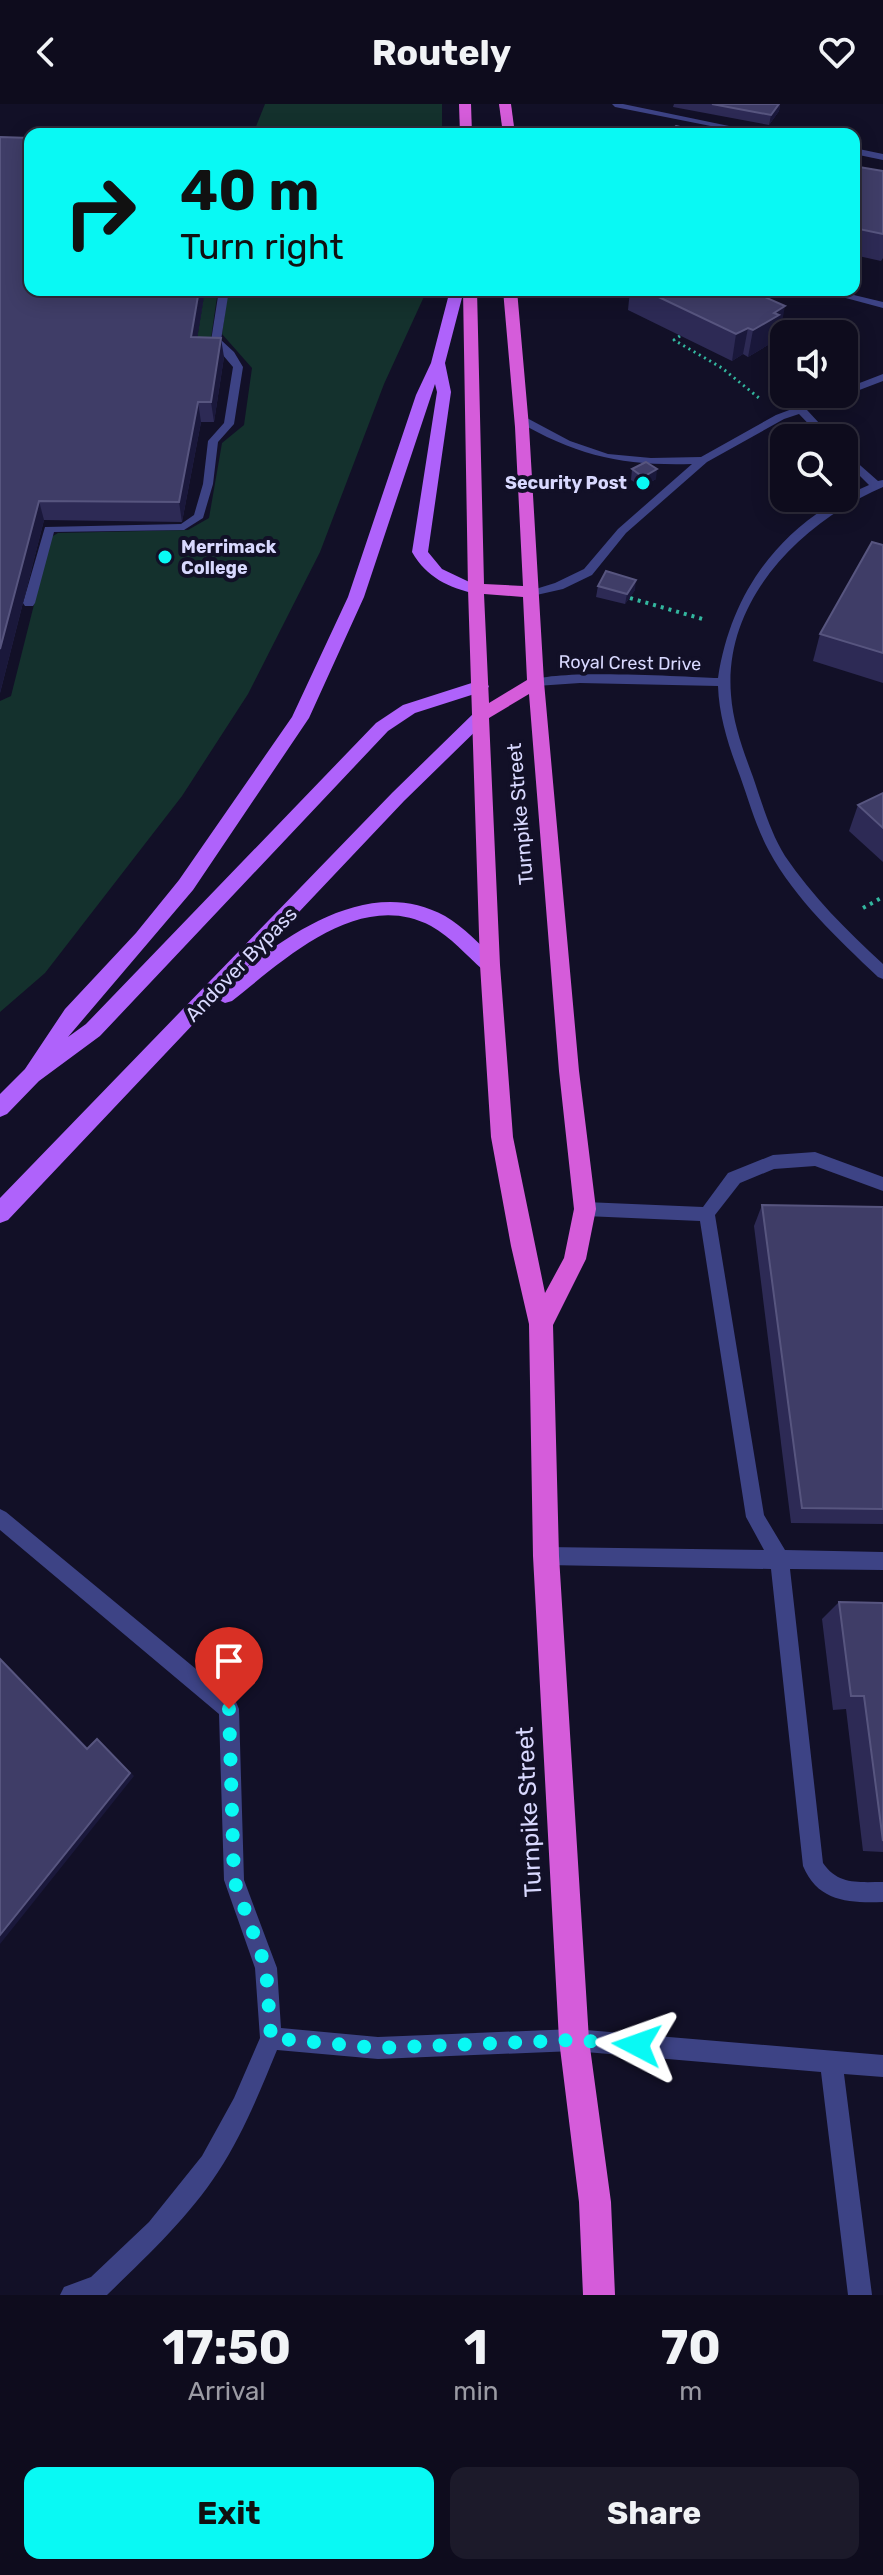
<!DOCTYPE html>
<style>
:root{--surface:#0e0c1d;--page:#1c1a2a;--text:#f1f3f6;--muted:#9b9ba4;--line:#2e2c3b;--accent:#09f9f4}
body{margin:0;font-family:Rubik,sans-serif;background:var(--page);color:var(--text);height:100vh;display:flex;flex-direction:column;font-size:30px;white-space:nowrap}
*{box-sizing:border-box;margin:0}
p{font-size:26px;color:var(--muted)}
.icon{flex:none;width:44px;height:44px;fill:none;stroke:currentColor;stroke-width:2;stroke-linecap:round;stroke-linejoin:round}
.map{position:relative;height:2191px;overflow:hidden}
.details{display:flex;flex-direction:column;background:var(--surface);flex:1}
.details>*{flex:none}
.top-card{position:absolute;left:24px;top:24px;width:836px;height:168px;border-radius:16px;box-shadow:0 4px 20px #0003,0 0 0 2px var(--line);background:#09f9f4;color:#111;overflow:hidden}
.buttons{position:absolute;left:770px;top:216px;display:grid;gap:16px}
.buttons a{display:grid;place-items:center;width:88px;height:88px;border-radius:16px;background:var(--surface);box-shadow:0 4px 20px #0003,0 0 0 2px var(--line);font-size:40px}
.pin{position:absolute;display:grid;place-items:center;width:68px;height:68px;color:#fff;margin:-82px -34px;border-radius:50% 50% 50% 0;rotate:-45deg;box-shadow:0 0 8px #0007}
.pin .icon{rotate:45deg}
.me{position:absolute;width:88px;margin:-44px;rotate:274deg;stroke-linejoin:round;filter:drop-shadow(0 0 6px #0008)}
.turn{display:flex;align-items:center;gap:28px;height:168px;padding:0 24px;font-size:36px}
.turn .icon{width:104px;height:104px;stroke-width:2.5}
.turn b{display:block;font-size:56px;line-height:68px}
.eta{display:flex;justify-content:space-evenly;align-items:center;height:136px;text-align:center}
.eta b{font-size:48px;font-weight:700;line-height:56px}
.action{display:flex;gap:16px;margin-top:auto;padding:16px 24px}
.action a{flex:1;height:92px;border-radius:16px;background:var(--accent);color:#111;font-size:32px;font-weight:700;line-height:92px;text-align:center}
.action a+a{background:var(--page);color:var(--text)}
header{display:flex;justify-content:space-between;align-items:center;height:104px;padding:0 24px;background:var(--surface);font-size:36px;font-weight:700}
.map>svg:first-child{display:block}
.green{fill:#14312d}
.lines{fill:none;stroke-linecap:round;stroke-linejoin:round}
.path-far1{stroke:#33b79f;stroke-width:3;stroke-dasharray:2 4;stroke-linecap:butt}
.path{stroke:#33b79f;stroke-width:4;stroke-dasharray:3 5;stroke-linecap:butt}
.service{fill:#3d4385;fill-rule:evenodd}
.minor{fill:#3d4385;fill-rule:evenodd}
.primary{fill:#af62fb;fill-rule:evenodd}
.trunk{fill:#d55cda;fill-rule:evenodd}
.wall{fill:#2d2a55}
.shaded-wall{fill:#1a183b}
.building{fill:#3f3d67;stroke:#57557f;stroke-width:2}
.route{stroke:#09f9f4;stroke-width:14;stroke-dasharray:0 25.2}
.poi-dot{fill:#09f9f4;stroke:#121027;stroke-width:3}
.labels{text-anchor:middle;stroke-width:8;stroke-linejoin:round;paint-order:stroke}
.far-poi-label{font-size:18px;font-weight:bold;fill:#d8d8fe;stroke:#121027;text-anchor:end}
.far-street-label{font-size:18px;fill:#d8d8fe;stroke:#121027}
.street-label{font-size:20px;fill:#d8d8fe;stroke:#121027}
.near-street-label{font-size:24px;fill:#d8d8fe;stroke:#121027}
</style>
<header><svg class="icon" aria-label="back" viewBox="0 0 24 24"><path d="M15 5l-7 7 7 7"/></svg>Routely<svg class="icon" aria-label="heart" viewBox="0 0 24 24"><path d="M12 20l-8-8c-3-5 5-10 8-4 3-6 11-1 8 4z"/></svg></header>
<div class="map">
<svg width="883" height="2191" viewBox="0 0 883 2191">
<rect width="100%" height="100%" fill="#121027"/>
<g class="green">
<path d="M265 0H442V30H253Z"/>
<path d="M205 186H218L210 241 194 253Z"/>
<path d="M228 186H427L384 280 320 448 248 590 182 692 45 869 0 908V597L11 592 51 433 58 429 188 426 209 414 222 339 244 321 252 264 222 230Z"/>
</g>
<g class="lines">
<path class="path-far1" d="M680 232 674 236 722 264 759 294"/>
<g class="path">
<path d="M630 494 706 516"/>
<path d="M863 804 883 793"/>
</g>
<g class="service">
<path d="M219 186H229L221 236 234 248 243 263 234 320 218 338 213 380 203 414 184 426 54 428 35 499 33 502H25L23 499 45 423 181 420 194 411 203 380 208 337 224 319 233 263 211 237Z"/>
<path d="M815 1048 883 1073V1087L815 1062 774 1065 740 1079 715 1111 764 1411 785 1446 883 1448V1466L790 1465 823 1759C838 1781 858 1778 883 1778V1798C849 1799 818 1798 803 1762L771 1465 546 1461 539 1459 537 1452 539 1445 546 1443 764 1446 746 1413 700 1117 585 1112 579 1110 577 1105 579 1100 585 1098 703 1103 728 1069 773 1051Z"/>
<path d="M0 1405 6 1408 236 1598 239 1605 244 1776 277 1864 281 1924 378 1933 574 1925 883 1951V1973L844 1970 872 2191H848L821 1968 574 1947 378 1955 277 1946C260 1987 243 2030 218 2068 188 2114 146 2153 107 2191H60L64 2183 91 2173 149 2118 202 2052 234 1994 260 1934 255 1864 224 1776 219 1610 0 1426Z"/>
</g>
<g class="minor">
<path d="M612 0H623L768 30H751L615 3Z"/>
<path d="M854 44 883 50V56L854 50Z"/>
<path d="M816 186H833L883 198V204Z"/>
<path d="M883 270V277L807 306 833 334H822L799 310 784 315 707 358 626 429 592 471 563 485 532 492 526 488 555 479 584 465 618 425 692 360C623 362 577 352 517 317V313H525L570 337 608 350 651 354 701 353 776 311 832 290H844V285Z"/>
<path d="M844 347 878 377 883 376V383C802 418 723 495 731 591 733 619 743 646 753 673 762 699 770 728 785 752 812 792 847 827 883 860V875L878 873C838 835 795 795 769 747 756 723 749 697 740 672 729 643 719 613 718 582L580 579 536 582 530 578C548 564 687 573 718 574 732 482 786 416 869 381L844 356Z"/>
</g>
<g class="primary">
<path d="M450 186H464L445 259 451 288 428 448 442 465 484 485 476 490C448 483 427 474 412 448L437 288 435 280 364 493 309 614 193 786 68 933 86 920 376 619 403 601 481 576 489 582 487 586 415 609 388 627 100 932 39 977 7 1010 0 1013V990L25 965 65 905 136 829 179 776 292 613 348 493 416 291 431 259Z"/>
<path d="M482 605 491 611 488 615 404 697 247 863C302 821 375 774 445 812 464 823 480 841 497 856L500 861 497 866H483C466 851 451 833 431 822 359 784 284 856 232 897L225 899 217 895 8 1116 0 1119V1094L392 689 476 607Z"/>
</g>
<g class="trunk">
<path d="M459 0H471L472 30H460Z"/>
<path d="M499 0H511L515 30H503Z"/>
<path d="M463 186H477L484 480 523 482 515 323 503 186H517L529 323 544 578 579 967 596 1105 586 1155 553 1221 559 1452 589 1936 611 2098 615 2191H583L579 2098 559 1936 533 1452 529 1220 511 1142 491 1033 480 861 468 485ZM484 490 523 493 527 576 489 599ZM529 590 559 967 574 1105 564 1154 545 1189 513 1033 500 861 489 614Z"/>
</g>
</g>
<g class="wall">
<path d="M674 0H780L779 7 769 21 673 3Z"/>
<path d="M0 33 30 186H205L197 233 224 253 214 318H201L182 418 44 416 0 589Z"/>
<path d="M883 67V154L881 157 854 151V69Z"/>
<path d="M630 186H749L780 229 774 232 773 238 748 253 743 250 732 257 628 206Z"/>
<path d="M632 365 656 375 642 383 631 376Z"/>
<path d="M883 441V579L813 557 820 530Z"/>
<path d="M598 482 635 486 625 500 596 493Z"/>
<path d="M883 689V758L849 727 858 701Z"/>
<path d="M762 1101 883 1103V1420L791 1419 754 1122Z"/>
<path d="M839 1498 883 1499V1748L863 1747 846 1605 833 1606 822 1515Z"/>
</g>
<g class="shaded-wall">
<path d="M779 0H780L779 7 769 21 771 11Z"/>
<path d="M199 186H205L194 253 191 233Z"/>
<path d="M785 202 780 229 774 232 773 238 748 253 753 226 774 209Z"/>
<path d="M748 224 743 250 732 257 736 230Z"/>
<path d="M221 234 224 253 214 318 211 298Z"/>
<path d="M198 298 201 318 182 418 179 398Z"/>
<path d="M657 365 656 375 642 383 643 373Z"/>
<path d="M39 397 44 416 0 589V545Z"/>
<path d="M636 476 635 486 625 500 627 490Z"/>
<path d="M0 1554 1 1555 92 1648 87 1645Z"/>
<path d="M97 1635 134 1672 0 1840V1831Z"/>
</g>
<g class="building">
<path d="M712 0H779L771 11Z"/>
<path d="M676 22 708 30H667Z"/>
<path d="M0 33 30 34V186H199L191 233 221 234 211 298H198L179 398 39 397 0 545Z"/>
<path d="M859 63 883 67V130L854 124V69Z"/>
<path d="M644 186H749L785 202 774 209 779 211 753 226 748 224 736 230Z"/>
<path d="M646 358 657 365 643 373 632 365Z"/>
<path d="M872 438 883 441V549L820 530Z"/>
<path d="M606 467 636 476 627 490 598 482Z"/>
<path d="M883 689V724L858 701Z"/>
<path d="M762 1101 883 1103V1405L802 1404Z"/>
<path d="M839 1498 883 1499V1737L864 1592H851Z"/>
<path d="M0 1555 87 1645 97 1635 130 1669 0 1831Z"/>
</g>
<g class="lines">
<path class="route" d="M229 1605 234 1776 266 1864 271 1934 378 1944 574 1936 637 1941"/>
</g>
<g class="poi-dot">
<circle cx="643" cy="379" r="8"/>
<circle cx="165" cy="453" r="8"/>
</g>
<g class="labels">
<g class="far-poi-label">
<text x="627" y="385">Security Post</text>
<text x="181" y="449" text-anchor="start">Merrimack<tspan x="181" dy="21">College</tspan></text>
</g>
<g class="far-street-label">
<text transform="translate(630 559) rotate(1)" y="6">Royal Crest Drive</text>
</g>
<g class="street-label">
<text transform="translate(520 710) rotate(-95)" y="7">Turnpike Street</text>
<text transform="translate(241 860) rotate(-46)" y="7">Andover Bypass</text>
</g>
<g class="near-street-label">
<text transform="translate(529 1708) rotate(-93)" y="8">Turnpike Street</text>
</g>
</g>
</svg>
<div class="buttons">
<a><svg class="icon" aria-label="sound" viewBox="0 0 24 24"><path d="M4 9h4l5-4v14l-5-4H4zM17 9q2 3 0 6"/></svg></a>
<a><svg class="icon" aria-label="search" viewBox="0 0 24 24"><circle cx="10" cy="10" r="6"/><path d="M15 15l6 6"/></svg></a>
</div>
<div class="pin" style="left:229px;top:1605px;background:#d93025"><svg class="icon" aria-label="arrive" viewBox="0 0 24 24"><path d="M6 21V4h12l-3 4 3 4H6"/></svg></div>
<svg class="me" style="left:637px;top:1941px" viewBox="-20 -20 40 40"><path d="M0-17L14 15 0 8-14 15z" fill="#09f9f4" stroke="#fff" stroke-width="4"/></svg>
<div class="top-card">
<div class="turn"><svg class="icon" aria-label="right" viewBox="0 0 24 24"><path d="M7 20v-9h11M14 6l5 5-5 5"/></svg><div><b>40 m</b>Turn right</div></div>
</div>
</div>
<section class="details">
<div class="eta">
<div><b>17:50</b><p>Arrival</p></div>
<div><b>1</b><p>min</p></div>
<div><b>70</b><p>m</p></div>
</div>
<div class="action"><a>Exit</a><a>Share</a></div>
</section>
